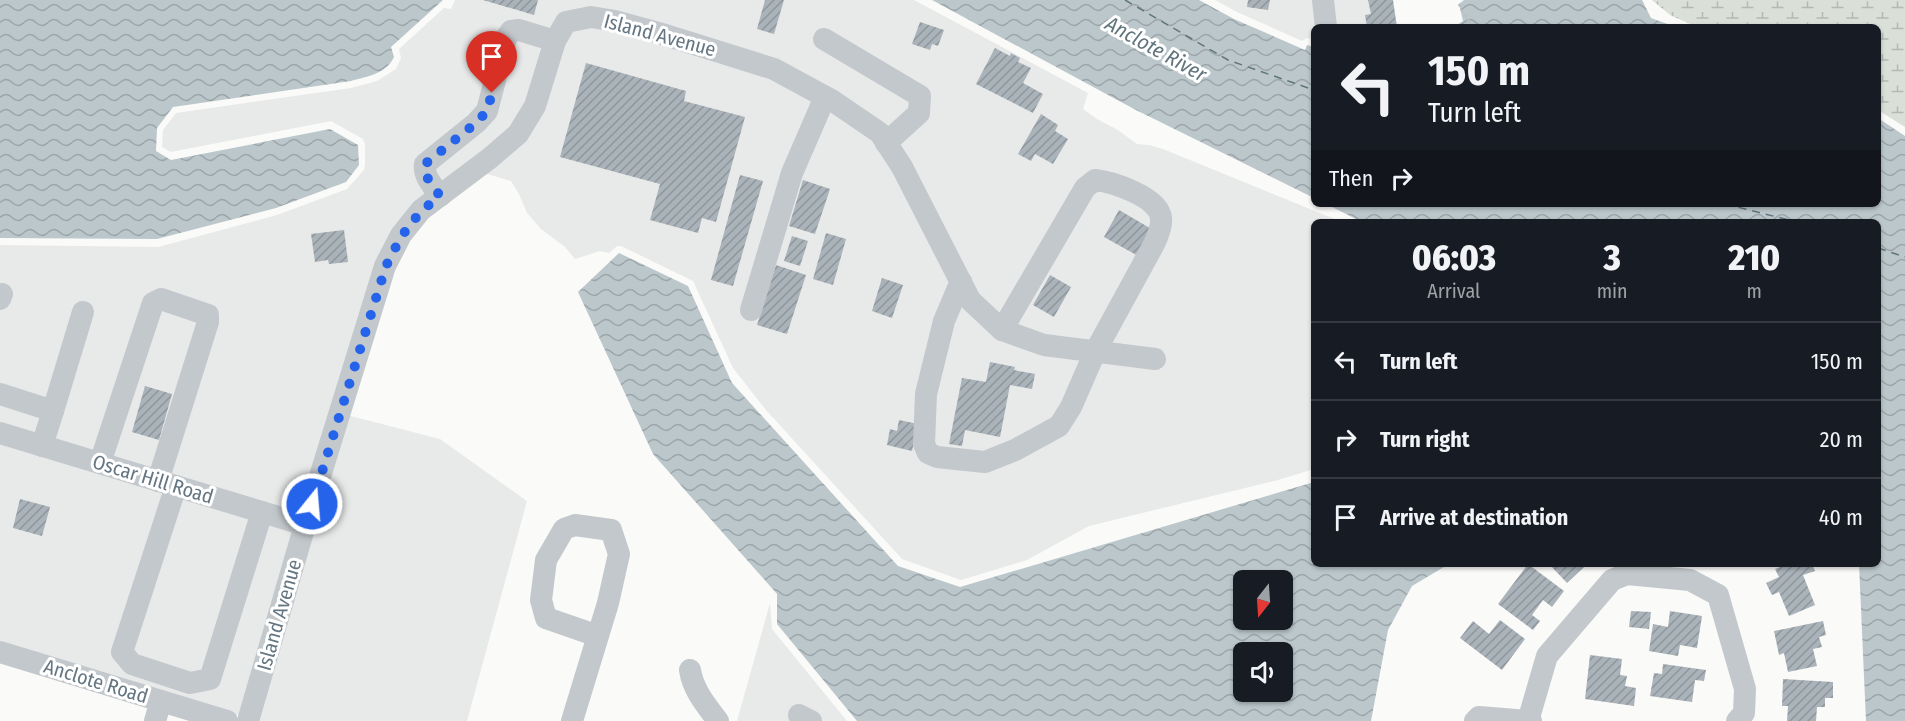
<!DOCTYPE html>
<style>
:root{--surface:#171b24;--page:#242831;--text:#f1f3f6;--muted:#9ea1a6;--line:#363941}
body{margin:0;font-family:"Fira Sans Condensed",sans-serif;background:var(--page);color:var(--text);height:100vh;display:flex;flex-direction:column;font-size:22px;white-space:nowrap}
*{box-sizing:border-box;margin:0}
p{font-size:20px;color:var(--muted)}
.icon{flex:none;width:33px;height:33px;fill:none;stroke:currentColor;stroke-width:2;stroke-linecap:round;stroke-linejoin:round}
.map{position:relative;flex:1;overflow:hidden}
.drawer{position:absolute;left:1311px;top:219px;width:570px;height:348px;display:flex;flex-direction:column;background:var(--surface);border-radius:9px;box-shadow:0 2px 4px #0004}
.drawer>*{flex:none}
.guide{position:absolute;left:1311px;top:24px;width:570px;height:183px;border-radius:9px;box-shadow:0 2px 4px #0004;background:#171b24;color:var(--text);overflow:hidden}
.needle{width:39px;rotate:197deg}
.tools{position:absolute;left:1233px;top:570px;display:grid;gap:12px}
.tools a{display:grid;place-items:center;width:60px;height:60px;border-radius:9px;background:var(--surface);box-shadow:0 2px 4px #0004;font-size:30px}
.pin{position:absolute;display:grid;place-items:center;width:51px;height:51px;color:#fff;margin:-62px -26px;border-radius:50% 50% 50% 0;rotate:-45deg;box-shadow:0 0 6px #0007}
.pin .icon{rotate:45deg}
.me{position:absolute;width:66px;margin:-33px;rotate:17deg;stroke-linejoin:round;filter:drop-shadow(0 0 4px #0008)}
.turn{display:flex;align-items:center;gap:21px;height:126px;padding:0 18px;font-size:27px}
.turn .icon{width:78px;height:78px;stroke-width:2.5}
.turn b{display:block;font-size:42px;line-height:51px}
.then{display:flex;align-items:center;height:57px;padding:0 18px;background:#0003;gap:12px;font-size:22px}
.eta{display:flex;justify-content:space-evenly;align-items:center;height:102px;text-align:center}
.eta b{font-size:36px;font-weight:800;line-height:42px}
ul{padding:0;list-style:none}
li{display:flex;align-items:center;gap:18px;height:78px;padding:0 18px;border-top:2px solid var(--line)}
li div{flex:1}
li b{display:block;font-size:22px}
li em{font-style:normal}
.map>svg:first-child{display:block}
.built{fill:#e8e9e9}
.wetland{fill:url(#wetland-marsh)}
.water{fill:url(#water-waves);fill-rule:evenodd}
.lines{fill:none;stroke-linecap:round;stroke-linejoin:round}
.ferry{stroke:#60757c;stroke-width:1.5;stroke-dasharray:8 6;stroke-linecap:butt}
.building{fill:url(#building-hatch)}
.path{stroke:#bbbfc2;stroke-width:3;stroke-dasharray:3 3;stroke-linecap:butt}
.minor{stroke:#c3c8cc;stroke-width:22}
.route{stroke:#2563eb;stroke-width:10;stroke-dasharray:0 18}
.labels{text-anchor:middle;stroke-width:6;stroke-linejoin:round;paint-order:stroke}
.street-label{font-size:20px;fill:#657683;stroke:#fff}
.water-label{font-size:21px;font-style:italic;fill:#60757c;stroke:#fff}
</style>
<div class="map">
<svg width="1905" height="721" viewBox="0 0 1905 721">
<defs>
<pattern id="wetland-marsh" width="20" height="14" patternUnits="userSpaceOnUse" patternTransform="scale(1.5)"><rect width="20" height="14" fill="#dadfd7"/><path d="M1 5h8M5 5V1M11 12h8M15 12V8" fill="none" stroke="#b4b9b4"/></pattern>
<pattern id="water-waves" width="16" height="10" patternUnits="userSpaceOnUse" patternTransform="scale(1.5)"><rect width="16" height="10" fill="#bbc7cb"/><path d="M0 5q4-4 8 0t8 0" fill="none" stroke="#9ca6aa"/></pattern>
<pattern id="building-hatch" width="6" height="6" patternUnits="userSpaceOnUse" patternTransform="scale(1.5)"><rect width="6" height="6" fill="#aab3b9"/><path d="M-1 1l2-2M0 6l6-6M5 7l2-2" fill="none" stroke="#8e969c"/></pattern>
</defs>
<rect width="100%" height="100%" fill="#fafaf8"/>
<g class="built">
<path d="M455 0H914L1088 93 1083 109 1097 119 1118 130 1137 144 1149 145 1163 149 1342 222H1314V469L1278 480 1089 526 1027 560 961 580 902 559 766 410 733 368 693 281 621 246H617L609 253 600 251 575 259 565 247 541 229 527 213 519 194 511 181 484 173 522 140 541 111 562 45 571 30 591 26 613 29 771 77 829 109 874 139 895 171 964 305 999 338 1042 353 1161 369 1164 352 1046 336 1006 322 977 294 909 162 884 125 837 94 776 61 617 12 590 9 565 14 559 18 548 39 528 103 512 128 485 152 417 203 395 231 392 232 378 264 301 515 0 424V245L158 247 277 215 347 189 364 170 365 165V144L363 139 331 121 171 152 162 147 163 130 176 113 351 88 377 81 396 69 401 58 399 49 444 8 451 9Z"/>
<path d="M1215 0H1315L1318 27H1314V39L1307 38 1302 41 1237 12Z"/>
<path d="M1331 0H1389L1393 27H1333Z"/>
<path d="M347 415 440 439 527 501 467 721H257Z"/>
<path d="M0 442 296 531 241 716 0 643Z"/>
<path d="M770 603 772 629 847 721H737Z"/>
</g>
<path class="wetland" d="M1652 0H1905V127L1878 110V27H1697L1670 15Z"/>
<g class="water">
<path d="M0 0H443L391 47 394 57C386 74 368 76 351 81L173 107 157 128 156 151 171 160 330 129 358 145 359 165 346 182 276 208 157 239 0 238Z"/>
<path d="M932 0H1199L1234 19 1305 50 1307 45 1314 47V198L1134 109Z"/>
<path d="M1464 0H1642L1651 18 1676 27H1454L1463 21 1459 4Z"/>
<path d="M1878 118 1905 136V721H1866L1859 564H1878V222H1362L1326 204H1878Z"/>
<path d="M619 253 688 286 732 383 898 566 960 587 1314 482V564H1449L1412 586 1388 630 1371 721H857L777 624V594L653 454 578 292ZM1282 580V620H1244V580ZM1282 652V692H1244V652Z"/>
</g>
<g class="lines">
<g class="ferry">
<path d="M1125 0 1228 60 1314 90"/>
<path d="M1725 204 1797 222"/>
<path d="M1878 248 1905 257"/>
</g>
</g>
<g class="building">
<path d="M483 0H538L534 15Z"/>
<path d="M765 0H784L774 34 757 29Z"/>
<path d="M1248 0H1270L1268 10 1247 7Z"/>
<path d="M1368 0H1393L1397 27H1367L1365 15 1371 14Z"/>
<path d="M920 22 944 30 938 46 932 44 930 50 912 44Z"/>
<path d="M995 48 1010 56 1011 53 1020 58 1018 62 1031 68 1023 83 1043 94 1033 113 976 84Z"/>
<path d="M586 63 686 91 684 101 745 117 716 222 702 218 698 233 650 220 660 184 560 157Z"/>
<path d="M1041 114 1058 125 1055 131 1068 139 1053 164 1035 154 1031 161 1018 154Z"/>
<path d="M740 175 763 181 733 286 711 280Z"/>
<path d="M803 180 830 189 815 234 789 226Z"/>
<path d="M1119 210 1155 231 1140 257 1104 237Z"/>
<path d="M344 230 348 262 329 264 328 260 315 262 311 234Z"/>
<path d="M826 233 846 239 833 285 813 279Z"/>
<path d="M792 236 808 241 800 266 784 261Z"/>
<path d="M776 265 806 275 787 334 757 325Z"/>
<path d="M1050 275 1071 287 1054 317 1033 305Z"/>
<path d="M882 278 903 285 892 318 872 311Z"/>
<path d="M990 362 1015 367 1014 370 1035 374 1032 389 1010 385 1000 437 965 430 962 446 949 444 962 378 986 382Z"/>
<path d="M145 386 172 394 159 440 132 432Z"/>
<path d="M899 420 918 424 912 451 887 445 890 429 897 431Z"/>
<path d="M20 499 50 507 42 536 13 528Z"/>
<path d="M1528 564 1564 591 1552 607 1543 600 1532 615 1540 621 1533 630 1498 604Z"/>
<path d="M1549 564H1581L1584 567 1567 583Z"/>
<path d="M1787 564H1812L1815 571 1803 575 1815 605 1789 616 1779 592 1772 595 1766 583 1779 577 1775 569Z"/>
<path d="M1631 611 1651 612 1649 629 1629 627Z"/>
<path d="M1670 611 1702 616 1697 648 1680 645 1678 656 1649 651 1653 624 1668 627Z"/>
<path d="M1500 620 1525 639 1502 670 1460 638 1473 621 1489 634Z"/>
<path d="M1823 621 1826 635 1819 637 1822 647 1813 649 1817 666 1788 672 1784 653 1779 655 1774 631Z"/>
<path d="M1590 655 1622 659 1620 675 1627 676 1625 686 1636 688 1634 706 1585 699Z"/>
<path d="M1663 664 1706 670 1704 681 1695 680 1692 702 1650 696 1654 673 1662 674Z"/>
<path d="M1783 679 1833 682V698H1825V707H1817L1816 721H1787L1788 706H1782Z"/>
</g>
<g class="lines">
<path class="path" d="M1459 4 1472 27"/>
<g class="minor">
<path d="M1323 0 1326 27"/>
<path d="M824 39 920 96 919 113 886 143"/>
<path d="M440 196C433 186 423 176 425 164L476 123 487 111 506 38 511 31 519 30 555 41"/>
<path d="M961 281 944 321 926 394 924 444 928 453 937 457 985 462 1015 450 1059 426 1071 407 1095 352 1154 244C1158 236 1162 227 1161 218 1159 197 1113 182 1095 180L1085 188 1002 330"/>
<path d="M0 299 2 294"/>
<path d="M751 310 792 173 825 97"/>
<path d="M0 394 53 411 42 446"/>
<path d="M53 411 83 312"/>
<path d="M0 433 305 525"/>
<path d="M100 463 153 303 161 299 208 315V322L158 481"/>
<path d="M176 486 122 652 132 664 190 683 210 679 262 512"/>
<path d="M0 652 227 721"/>
<path d="M690 670C693 690 706 705 718 721"/>
<path d="M799 715 811 721"/>
<path d="M155 721 161 701"/>
<path d="M248 721 305 525 385 266 401 235 421 210 490 158 518 134 535 106 555 41 566 22 591 17 615 21 659 33 774 69 833 101 880 133 902 167 970 300 1002 330 1044 345 1155 359"/>
<path d="M572 721 608 603 619 554 611 530 575 525 564 529 546 560 541 600 546 618 598 636"/>
<path d="M1475 721 1479 717 1528 721"/>
<path d="M1531 721H1528L1547 656 1612 580 1627 574 1690 580 1718 595 1745 689 1744 713 1737 721"/>
</g>
</g>
<g class="lines">
<path class="route" d="M312 504 386 266C402 234 411 218 440 196 433 186 423 176 425 164L476 123 487 111 492 93"/>
</g>
<g class="labels">
<g class="street-label">
<text transform="translate(660 35) rotate(15)" y="7">Island Avenue</text>
<text transform="translate(153 479) rotate(17)" y="7">Oscar Hill Road</text>
<text transform="translate(279 615) rotate(-74)" y="7">Island Avenue</text>
<text transform="translate(96 681) rotate(17)" y="7">Anclote Road</text>
</g>
<g class="water-label">
<text transform="translate(1156 49) rotate(29)" y="7">Anclote River</text>
</g>
</g>
</svg>
<div class="tools">
<a><svg class="needle" viewBox="-14 -14 28 28"><path d="M0-13l5 13h-10z" fill="#e53935"/><path d="M0 13l5-13h-10z" fill="#9ea1a6"/></svg></a>
<a><svg class="icon" aria-label="sound" viewBox="0 0 24 24"><path d="M4 9h4l5-4v14l-5-4H4zM17 9q2 3 0 6"/></svg></a>
</div>
<div class="pin" style="left:492px;top:93px;background:#d93025"><svg class="icon" aria-label="arrive" viewBox="0 0 24 24"><path d="M6 21V4h12l-3 4 3 4H6"/></svg></div>
<svg class="me" style="left:312px;top:504px" viewBox="-20 -20 40 40"><circle r="17" fill="#2563eb" stroke="#fff" stroke-width="3"/><path d="M0-11L8 9 0 5-8 9z" fill="#fff"/></svg>
<div class="guide">
<div class="turn"><svg class="icon" aria-label="left" viewBox="0 0 24 24"><path d="M17 20v-9H6M10 6l-5 5 5 5"/></svg><div><b>150 m</b>Turn left</div></div>
<div class="then">Then<svg class="icon" aria-label="right" viewBox="0 0 24 24"><path d="M7 20v-9h11M14 6l5 5-5 5"/></svg></div>
</div>
<section class="drawer">
<div class="eta">
<div><b>06:03</b><p>Arrival</p></div>
<div><b>3</b><p>min</p></div>
<div><b>210</b><p>m</p></div>
</div>
<ul>
<li><svg class="icon" aria-label="left" viewBox="0 0 24 24"><path d="M17 20v-9H6M10 6l-5 5 5 5"/></svg><div><b>Turn left</b></div><em>150 m</em></li>
<li><svg class="icon" aria-label="right" viewBox="0 0 24 24"><path d="M7 20v-9h11M14 6l5 5-5 5"/></svg><div><b>Turn right</b></div><em>20 m</em></li>
<li><svg class="icon" aria-label="arrive" viewBox="0 0 24 24"><path d="M6 21V4h12l-3 4 3 4H6"/></svg><div><b>Arrive at destination</b></div><em>40 m</em></li>
</ul>
</section>
</div>
